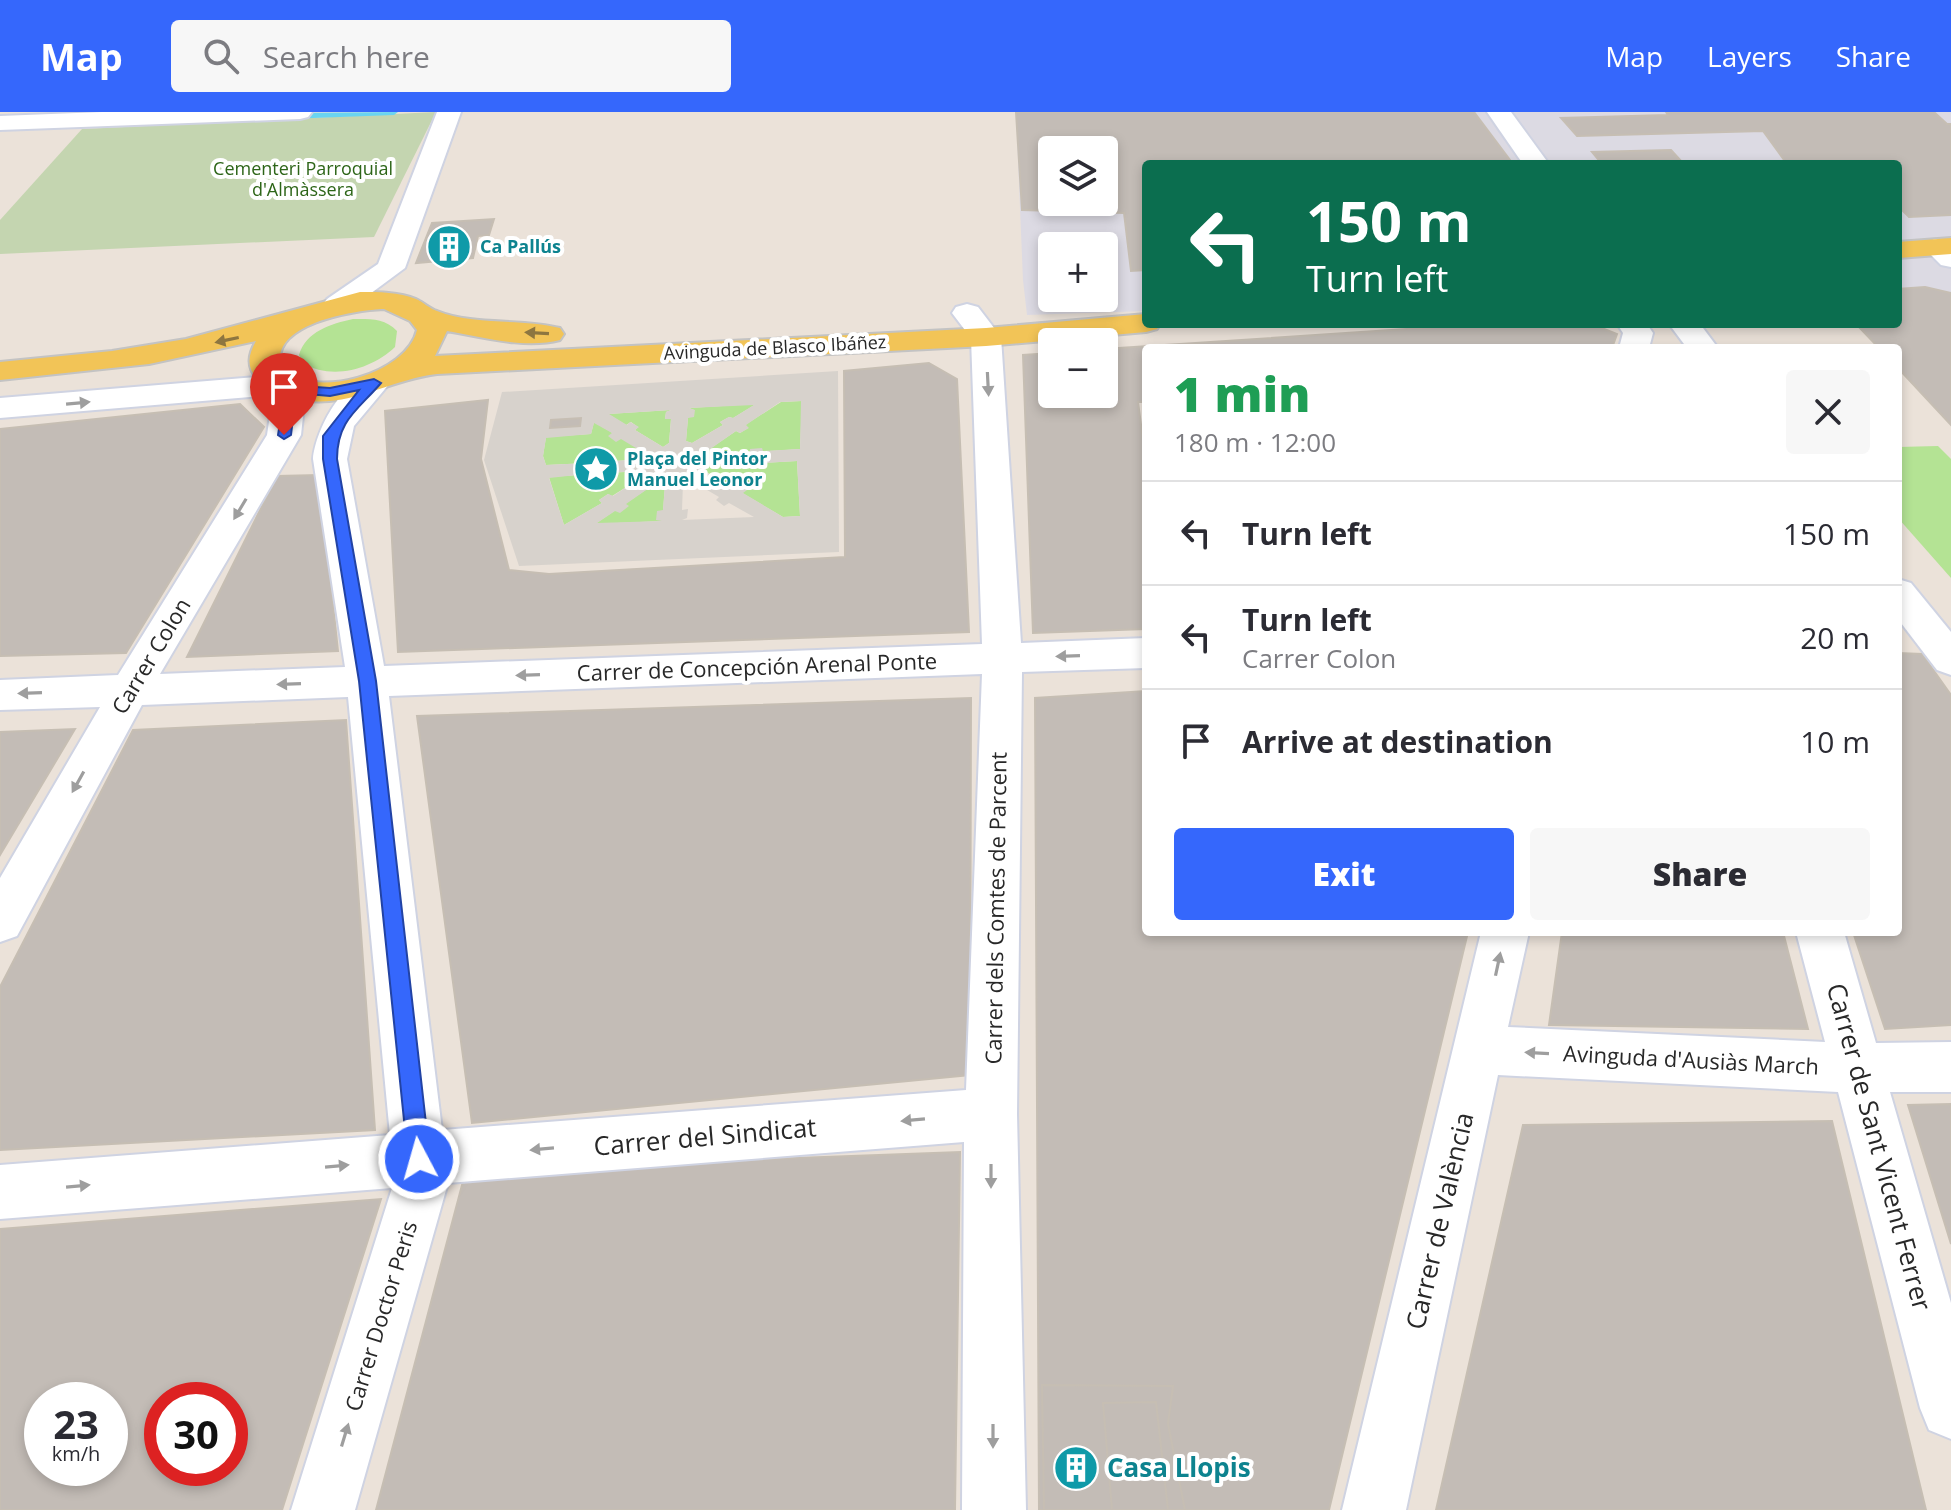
<!DOCTYPE html>
<meta charset="utf-8">
<style>
:root{--surface:#fff;--page:#f7f7f7;--text:#2b2b33;--muted:#7c7c81;--line:#e1e1e2;--accent:#3567fc}
body{margin:0;font-family:"Open Sans",sans-serif;background:var(--page);color:var(--text);height:100vh;display:flex;flex-direction:column;font-size:30px;white-space:nowrap}
*{box-sizing:border-box;margin:0}
p{font-size:26px;color:var(--muted)}
.icon{flex:none;width:44px;height:44px;fill:none;stroke:currentColor;stroke-width:2;stroke-linecap:round;stroke-linejoin:round}
.map{position:relative;flex:1;overflow:hidden}
.sheet{position:absolute;left:1142px;top:232px;width:760px;height:592px;display:flex;flex-direction:column;background:var(--surface);border-radius:8px;box-shadow:0 4px 12px #0003}
.sheet>*{flex:none}
.banner{position:absolute;left:1142px;top:48px;width:760px;height:168px;border-radius:8px;box-shadow:0 4px 12px #0003;background:#0b6e4f;color:#fff;overflow:hidden}
.tools{position:absolute;left:1038px;top:24px;display:grid;gap:16px}
.tools a{display:grid;place-items:center;width:80px;height:80px;border-radius:8px;background:var(--surface);box-shadow:0 4px 12px #0003;font-size:40px}
.speed{position:absolute;left:24px;top:1270px;display:flex;gap:16px;font-size:40px;font-weight:700;text-align:center}
.speed>*{display:grid;place-content:center;width:104px;height:104px;border-radius:50%;background:var(--surface);box-shadow:0 4px 12px #0003;line-height:1}
.speed small{font-size:20px;font-weight:400}
.speed .limit{border:12px solid #d22;background:#fff;color:#111}
.pin{position:absolute;display:grid;place-items:center;width:68px;height:68px;color:#fff;margin:-82px -34px;border-radius:50% 50% 50% 0;rotate:-45deg;box-shadow:0 0 8px #0007}
.pin .icon{rotate:45deg}
.me{position:absolute;width:88px;margin:-44px;rotate:354deg;stroke-linejoin:round;filter:drop-shadow(0 0 6px #0008)}
.turn{display:flex;align-items:center;gap:28px;height:168px;padding:0 32px;font-size:36px}
.turn .icon{width:104px;height:104px;stroke-width:2.5}
.turn b{display:block;font-size:56px;line-height:68px}
.round{display:grid;place-items:center;flex:none;width:84px;height:84px;border-radius:8px;background:var(--page)}
.head{display:flex;align-items:center;justify-content:space-between;height:136px;padding:0 32px}
h1{font-size:48px;font-weight:800;line-height:60px;color:#1e9e55}
.action{display:flex;gap:16px;margin-top:auto;padding:16px 32px}
.action a{flex:1;height:92px;border-radius:8px;background:var(--accent);color:#fff;font-size:32px;font-weight:800;line-height:92px;text-align:center}
.action a+a{background:var(--page);color:var(--text)}
ul{padding:0;list-style:none}
li{display:flex;align-items:center;gap:24px;height:104px;padding:0 32px;border-top:2px solid var(--line)}
li div{flex:1}
li b{display:block;font-size:30px}
li em{font-style:normal}
header{display:flex;align-items:center;gap:48px;box-sizing:border-box;height:112px;padding:0 40px;background:var(--accent);color:#fff}
header strong{font-size:38px}
nav{display:flex;gap:44px;margin-inline-start:auto;font-size:28px}
.search{width:560px;height:72px;background:var(--page);display:flex;align-items:center;gap:20px;box-sizing:border-box;padding:0 28px;border-radius:8px;color:var(--muted);font-size:30px}
.map>svg:first-child{display:block}
.industrial{fill:#dcdae3;fill-rule:evenodd}
.green{fill:#b4e394}
.cemetery{fill:#c4d5b0}
.plaza{fill:#d7d2cc;fill-rule:evenodd}
.lines{fill:none;stroke-linecap:round;stroke-linejoin:round}
.stream{fill:#6ad4f0;fill-rule:evenodd}
.building{fill:#c3bcb6;stroke:#c6beb3;stroke-width:2;fill-rule:evenodd}
.minor-casing{stroke:#cfd3e2;stroke-width:4}
.major-casing{stroke:#c3c3c3;stroke-width:4}
.minor{fill:#fff;fill-rule:evenodd}
.major{fill:#f2c457;fill-rule:evenodd}
.oneway{fill:#8d7640}
.oneway2{fill:#9e9e9e}
.route{fill:#3567fc;stroke:#2243a4;stroke-width:2}
.labels{text-anchor:middle;stroke-width:8;stroke-linejoin:round;paint-order:stroke}
.far-park-label{font-size:18px;fill:#2d6518;stroke:#fff}
.far-culture-label{font-size:18px;font-weight:bold;fill:#0d838f;stroke:#fff;text-anchor:start}
.far-street-label{font-size:18px;fill:#282828;stroke:#fff}
.street-label{font-size:22px;fill:#282828;stroke:#fff}
.near-street-label{font-size:26px;fill:#282828;stroke:#fff}
.near-culture-label{font-size:26px;font-weight:bold;fill:#0d838f;stroke:#fff;text-anchor:start}
</style>
<header>
<strong>Map</strong>
<div class="search"><svg class="icon" aria-label="search" viewBox="0 0 24 24"><circle cx="10" cy="10" r="6"/><path d="M15 15l6 6"/></svg>Search here</div>
<nav><a>Map</a><a>Layers</a><a>Share</a></nav>
</header>
<div class="map">
<svg width="1951" height="1398" viewBox="0 0 1951 1398">
<rect width="100%" height="100%" fill="#ebe2d9"/>
<path class="industrial" d="M1016 0H1951V313L1898 257V236H1879L1856 212H1898V52H1146V199L1027 203 1023 168ZM1052 38H1104V90H1052ZM1052 134H1104V186H1052Z"/>
<g class="green">
<path d="M353 207C370 207 385 206 397 219L395 235C372 257 332 269 303 251L299 243C306 219 331 212 353 207Z"/>
<path d="M802 289 800 337 710 343 705 340 736 319 740 321 748 316 745 313 781 290Z"/>
<path d="M756 292 733 306 729 305 720 310 723 313 692 331 686 329 688 306 694 298 689 296Z"/>
<path d="M671 298 666 300 665 307H671L669 331 663 335 635 318 638 315 631 310 626 313 608 302Z"/>
<path d="M594 310 650 343 643 347 602 350V346L590 347 589 351 546 353 543 344 546 325 591 322Z"/>
<path d="M1938 334 1951 347V466L1898 406V335Z"/>
<path d="M797 349 800 404 783 405 703 358 709 354 749 352V355L762 351Z"/>
<path d="M640 359 647 362 612 384 608 382 599 388 602 391 564 413 549 365Z"/>
<path d="M659 369 665 373 663 399H657L662 409 595 412Z"/>
</g>
<path class="cemetery" d="M436 0 374 125 0 142V108L82 17Z"/>
<path class="plaza" d="M838 259 839 440 519 454 484 348 502 280ZM801 289 800 337 763 339 762 336 750 337V340L710 343 706 340 736 319 740 321 749 316 746 313 780 290ZM754 293 733 306 729 305 720 310 723 313 692 331 686 329 688 306 694 305 695 298 689 296ZM671 298 666 300 665 307H671L669 331 663 335 635 318 639 315 630 310 627 313 609 302ZM594 311 612 321 608 324 616 330 621 327 649 344 643 347 602 350 603 346 589 347 588 351 546 353 543 344 546 326 591 322ZM797 349 800 404 783 405 743 381 747 378 739 373 733 376 704 359 709 354 749 352V356L762 354 763 351ZM640 359 646 362 613 384 608 382 599 388 602 391 564 413 549 366 586 362 587 366 600 365 601 361ZM690 368 719 385 716 388 724 394 729 391 754 405 682 408 687 406 688 397 682 398 683 371ZM659 369 665 373 663 398 657 399 656 408 662 409 597 411 615 399 620 401 629 394 626 392Z"/>
<g class="lines">
<path class="stream" d="M398 0 394 3 287 7 283 4 287 1Z"/>
</g>
<g class="building">
<path d="M1016 0H1474L1513 52H1146V158L1131 159 1124 101 1022 98ZM1052 38H1104V90H1052Z"/>
<path d="M1666 0H1934L1947 12H1951V103L1909 105 1898 94V52H1787L1763 19 1577 24 1561 6 1668 3Z"/>
<path d="M1671 38 1681 49 1691 52H1602L1592 40Z"/>
<path d="M494 107 489 123 478 124 473 146 416 151 432 111Z"/>
<path d="M1925 175 1951 181V313L1898 256V236H1879L1856 212H1898V177Z"/>
<path d="M1482 212H1592L1617 222 1612 236H1146V290H1138L1146 350V517L1033 521 1023 243 1052 241V282H1104V237Z"/>
<path d="M929 251 957 267 969 520 398 540 385 299 488 288 481 347 509 458 549 462 845 445 844 259Z"/>
<path d="M240 292 264 315 126 541 0 544V317Z"/>
<path d="M581 306 580 314 550 316 551 308Z"/>
<path d="M319 363 338 539 187 545 277 364Z"/>
<path d="M1898 541 1922 542 1951 583V913L1885 917 1853 820H1898Z"/>
<path d="M1146 579V820H1468L1329 1398H1039L1035 586Z"/>
<path d="M971 586 970 963 472 1011 417 604Z"/>
<path d="M346 608 375 1018 0 1038V875L133 618Z"/>
<path d="M75 617 0 743V620Z"/>
<path d="M1562 820H1783L1808 917 1549 913Z"/>
<path d="M1951 992V1132L1908 993Z"/>
<path d="M1832 1009 1926 1398H1436L1523 1013Z"/>
<path d="M960 1040 955 1398H376L466 1058Z"/>
<path d="M381 1087 282 1398H0V1117ZM42 1288H110V1356H42ZM162 1288H230V1356H162Z"/>
<path d="M1042 1273 1173 1274 1168 1312 1185 1398H1168L1156 1290 1103 1291 1112 1398H1044Z"/>
</g>
<g class="lines">
<g class="minor-casing">
<g id="minor">
<path d="M102 0H312L308 5 300 7 0 18V4Z"/>
<path d="M437 0H461L405 156 347 199 337 202 327 199 322 193 327 187 378 152Z"/>
<path d="M1487 0H1511L1549 52H1523Z"/>
<path d="M1937 127 1951 133V155L1941 153 1923 135 1927 129Z"/>
<path d="M967 192 978 195 1001 225 1021 531 1146 526V556L1022 560 1017 1002 1026 1398H962L964 1030 448 1071 355 1398H291L392 1076 0 1107V1053L390 1023 348 585 142 593 17 824 0 830V766L100 595 0 598V568L118 563 267 323 273 283 0 306V286L281 263 301 269 306 276 301 323 160 562 345 555 313 347C316 315 348 255 385 264L390 271 354 314 347 347 384 554 982 532 971 226 952 201 956 195ZM982 562 966 978 442 1018 389 584Z"/>
<path d="M1617 212H1647L1653 221 1649 236H1619L1623 221Z"/>
<path d="M1669 212H1700L1718 236H1687Z"/>
<path d="M1898 467 1911 471 1951 520V563L1937 558 1898 507Z"/>
<path d="M1481 820H1529L1508 915 1825 930 1796 820H1844L1876 931 1951 930V980H1890L1951 1191V1327L1929 1318 1920 1296 1838 980 1498 963 1406 1398H1342Z"/>
</g>
</g>
<g class="major-casing">
<g id="major">
<path d="M1951 126V142L1898 146V130Z"/>
<path d="M360 180C379 180 399 180 416 187 423 190 430 197 437 199 474 214 521 206 560 216L564 222 560 228C525 237 482 225 447 219L435 244 986 216 1146 202V212H1160L1157 217 1146 220 986 234 437 262C386 268 346 300 291 286 278 282 266 278 258 268 246 255 248 243 256 229L149 252 0 268V250L112 239 186 227ZM384 197 410 209 417 218C407 262 315 288 282 257 266 212 355 198 384 197Z"/>
</g>
</g>
<use href="#minor" class="minor"/>
<use href="#major" class="major"/>
</g>
<defs><path id="oneway-solid" d="M-6-.8H1V-3.2L6.5 0L1 3.2V.8H-6Z" transform="scale(2)"/></defs>
<g class="oneway">
<use href="#oneway-solid" transform="translate(537 221) rotate(-177)"/>
<use href="#oneway-solid" transform="translate(227 228) rotate(168)"/>
</g>
<g class="oneway2">
<use href="#oneway-solid" transform="translate(988 272) rotate(87)"/>
<use href="#oneway-solid" transform="translate(78 291) rotate(-5)"/>
<use href="#oneway-solid" transform="translate(240 397) rotate(121)"/>
<use href="#oneway-solid" transform="translate(1068 544) rotate(178)"/>
<use href="#oneway-solid" transform="translate(528 563) rotate(178)"/>
<use href="#oneway-solid" transform="translate(289 572) rotate(178)"/>
<use href="#oneway-solid" transform="translate(30 581) rotate(178)"/>
<use href="#oneway-solid" transform="translate(78 670) rotate(119)"/>
<use href="#oneway-solid" transform="translate(1498 852) rotate(-78)"/>
<use href="#oneway-solid" transform="translate(1537 941) rotate(-177)"/>
<use href="#oneway-solid" transform="translate(913 1008) rotate(175)"/>
<use href="#oneway-solid" transform="translate(542 1037) rotate(175)"/>
<use href="#oneway-solid" transform="translate(337 1054) rotate(-5)"/>
<use href="#oneway-solid" transform="translate(991 1064) rotate(90)"/>
<use href="#oneway-solid" transform="translate(78 1074) rotate(-5)"/>
<use href="#oneway-solid" transform="translate(345 1323) rotate(-73)"/>
<use href="#oneway-solid" transform="translate(993 1324) rotate(90)"/>
</g>
<path class="route" d="M374 267 381 271C358 298 337 308 337 347L376 569 430 1047 427 1055 419 1058 411 1055 408 1047 359 569 323 347V324L359 278 330 284 296 281 291 323 284 327 278 323 286 273 330 276Z"/>
<defs>
<g id="building-disc" transform="scale(2.3)"><circle r="9.5" fill="#0f9aa8" stroke="#fff"/><path d="M-4-6H4V6H1V3H-1V6H-4ZM-2.5-4.3h1.7v1.8h-1.7ZM.8-4.3h1.7v1.8H.8ZM-2.5-1h1.7V.8h-1.7ZM.8-1h1.7V.8H.8Z" fill="#fff"/></g>
<g id="sight-disc" transform="scale(2.3)"><circle r="9.5" fill="#0f9aa8" stroke="#fff"/><path d="M0-6L1.8-2.2L6-1.7L2.9 1.2L3.7 5.4L0 3.3L-3.7 5.4L-2.9 1.2L-6-1.7L-1.8-2.2Z" fill="#fff"/></g>
</defs>
<g fill-rule="evenodd">
<use href="#building-disc" x="449" y="135"/>
<use href="#sight-disc" x="596" y="357"/>
<use href="#building-disc" x="1076" y="1356"/>
</g>
<g class="labels">
<g class="far-park-label">
<text x="303" y="63">Cementeri Parroquial<tspan x="303" dy="21">d'Almàssera</tspan></text>
</g>
<g class="far-culture-label">
<text x="480" y="141">Ca Pallús</text>
<text x="627" y="353">Plaça del Pintor<tspan x="627" dy="21">Manuel Leonor</tspan></text>
</g>
<g class="far-street-label">
<text transform="translate(775 236) rotate(-3)" y="6">Avinguda de Blasco Ibáñez</text>
</g>
<g class="street-label">
<text transform="translate(151 544) rotate(-59)" y="8">Carrer Colon</text>
<text transform="translate(757 555) rotate(-2)" y="8">Carrer de Concepción Arenal Ponte</text>
<text transform="translate(996 796) rotate(-89)" y="8">Carrer dels Comtes de Parcent</text>
<text transform="translate(1691 948) rotate(3)" y="8">Avinguda d'Ausiàs March</text>
<text transform="translate(381 1204) rotate(-73)" y="8">Carrer Doctor Peris</text>
</g>
<g class="near-street-label">
<text transform="translate(705 1025) rotate(-5)" y="9">Carrer del Sindicat</text>
<text transform="translate(1879 1035) rotate(75)" y="9">Carrer de Sant Vicent Ferrer</text>
<text transform="translate(1440 1109) rotate(-77)" y="9">Carrer de València</text>
</g>
<g class="near-culture-label">
<text x="1107" y="1365">Casa Llopis</text>
</g>
</g>
</svg>
<div class="tools">
<a><svg class="icon" aria-label="layers" viewBox="0 0 24 24"><path d="M12 4l9 5-9 5-9-5zM3 14l9 5 9-5"/></svg></a>
<a>+</a>
<a>−</a>
</div>
<div class="speed"><div>23<small>km/h</small></div><div class="limit">30</div></div>
<div class="pin" style="left:284px;top:323px;background:#d93025"><svg class="icon" aria-label="arrive" viewBox="0 0 24 24"><path d="M6 21V4h12l-3 4 3 4H6"/></svg></div>
<svg class="me" style="left:419px;top:1047px" viewBox="-20 -20 40 40"><circle r="17" fill="#3567fc" stroke="#fff" stroke-width="3"/><path d="M0-11L8 9 0 5-8 9z" fill="#fff"/></svg>
<div class="banner">
<div class="turn"><svg class="icon" aria-label="left" viewBox="0 0 24 24"><path d="M17 20v-9H6M10 6l-5 5 5 5"/></svg><div><b>150 m</b>Turn left</div></div>
</div>
<section class="sheet">
<div class="head"><div><h1>1 min</h1><p>180 m · 12:00</p></div><a class="round"><svg class="icon" aria-label="close" viewBox="0 0 24 24"><path d="M6 6l12 12M18 6L6 18"/></svg></a></div>
<ul>
<li><svg class="icon" aria-label="left" viewBox="0 0 24 24"><path d="M17 20v-9H6M10 6l-5 5 5 5"/></svg><div><b>Turn left</b></div><em>150 m</em></li>
<li><svg class="icon" aria-label="left" viewBox="0 0 24 24"><path d="M17 20v-9H6M10 6l-5 5 5 5"/></svg><div><b>Turn left</b><p>Carrer Colon</p></div><em>20 m</em></li>
<li><svg class="icon" aria-label="arrive" viewBox="0 0 24 24"><path d="M6 21V4h12l-3 4 3 4H6"/></svg><div><b>Arrive at destination</b></div><em>10 m</em></li>
</ul>
<div class="action"><a>Exit</a><a>Share</a></div>
</section>
</div>
